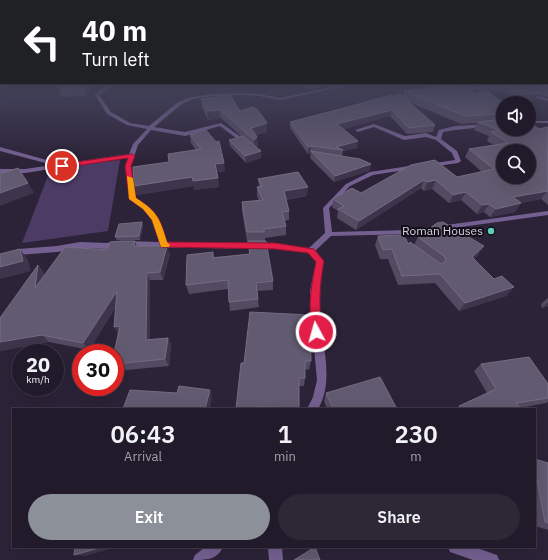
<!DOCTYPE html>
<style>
:root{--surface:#211a2a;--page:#2d2736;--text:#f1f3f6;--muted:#a2a1a8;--line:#3e3847;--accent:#8c9099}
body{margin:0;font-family:"IBM Plex Sans",sans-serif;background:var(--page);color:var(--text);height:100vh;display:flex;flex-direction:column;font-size:15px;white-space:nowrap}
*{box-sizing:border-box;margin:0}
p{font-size:13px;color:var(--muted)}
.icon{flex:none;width:22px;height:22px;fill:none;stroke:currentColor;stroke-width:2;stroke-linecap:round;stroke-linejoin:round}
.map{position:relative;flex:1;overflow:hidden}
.sheet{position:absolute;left:12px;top:408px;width:524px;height:140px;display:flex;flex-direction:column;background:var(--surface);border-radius:0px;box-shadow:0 4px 16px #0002,0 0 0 1px var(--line)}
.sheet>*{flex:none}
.hud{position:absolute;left:0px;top:0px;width:548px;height:84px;box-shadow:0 4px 16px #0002,0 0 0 1px var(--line);background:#202124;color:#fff;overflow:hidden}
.buttons{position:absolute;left:496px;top:96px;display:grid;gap:8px}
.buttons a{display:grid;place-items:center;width:40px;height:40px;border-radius:50%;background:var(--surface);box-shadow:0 4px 16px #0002,0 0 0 1px var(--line);font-size:20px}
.speed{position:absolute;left:12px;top:344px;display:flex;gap:8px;font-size:20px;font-weight:700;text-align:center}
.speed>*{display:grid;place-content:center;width:52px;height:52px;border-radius:50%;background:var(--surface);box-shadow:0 4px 16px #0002,0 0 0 1px var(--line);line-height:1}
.speed small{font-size:10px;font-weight:400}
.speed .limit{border:6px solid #d22;background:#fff;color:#111}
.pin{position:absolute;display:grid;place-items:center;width:34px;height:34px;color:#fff;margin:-17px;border:2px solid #fff;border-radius:50%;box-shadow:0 1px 4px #0007}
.me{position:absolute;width:44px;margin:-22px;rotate:354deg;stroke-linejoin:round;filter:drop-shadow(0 0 3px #0008)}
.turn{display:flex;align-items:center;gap:14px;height:84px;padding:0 16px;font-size:18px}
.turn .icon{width:52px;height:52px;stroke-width:2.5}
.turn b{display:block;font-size:28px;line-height:34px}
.eta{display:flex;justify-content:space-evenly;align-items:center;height:68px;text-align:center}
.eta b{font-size:24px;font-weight:600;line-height:28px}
.action{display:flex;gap:8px;margin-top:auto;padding:8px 16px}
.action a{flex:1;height:46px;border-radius:24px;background:var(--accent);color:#fff;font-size:16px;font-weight:600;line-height:46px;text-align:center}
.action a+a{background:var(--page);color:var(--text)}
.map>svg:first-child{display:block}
.green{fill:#4c3b64}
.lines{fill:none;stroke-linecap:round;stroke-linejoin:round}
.minor{fill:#746090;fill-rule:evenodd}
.wall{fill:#544b62}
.shaded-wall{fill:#3e354c}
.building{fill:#625a70;stroke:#746c82;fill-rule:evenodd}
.route{fill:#e11d48;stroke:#92132f}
.slow{fill:#f59e0b}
.poi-dot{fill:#5cceba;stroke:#120e18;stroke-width:1.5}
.labels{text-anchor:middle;stroke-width:4;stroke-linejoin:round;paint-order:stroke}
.poi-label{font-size:12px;fill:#d7d2e0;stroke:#120e18;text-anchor:end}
</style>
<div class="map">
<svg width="548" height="560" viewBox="0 0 548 560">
<rect width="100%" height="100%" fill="#2c2338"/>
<path class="green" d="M120 160 108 231 22 243 51 168Z"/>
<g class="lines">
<g class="minor">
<path d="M109 83H114L99 95 111 112 130 123 149 126 178 102 192 97 212 94 244 93 259 94 280 98 351 83H359L280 100 259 96 244 95 212 96 193 99 182 104 154 127 185 132 221 123 241 137 236 138 220 126 185 136 151 130 138 145 131 166 136 198C154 211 160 221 167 242L275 243 309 248 325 233 323 208 346 184 370 172 416 165 419 167 418 168 373 175 350 186 329 208 332 232 410 230 548 211V215L410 234 331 236 315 251 324 261C321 275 317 289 318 304 320 337 336 379 318 409H307L313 397 317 380 310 304V291L316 262 309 253 275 249 126 247 106 249 80 248 57 252 18 255 0 261V255L18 249 57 246 80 242 106 243 126 241 159 242 151 219 144 210 130 199 125 166 128 157 25 173H0V169H25L53 165 0 151V147L61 164 129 154 133 144 147 129 127 125 107 114 95 95Z"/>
<path d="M441 83C447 83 453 86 459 87 475 89 495 82 509 89L507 90C486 87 460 95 441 83Z"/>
<path d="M528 93 548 99V101L526 95V94Z"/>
<rect x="529" y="121" width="19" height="2"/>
<path d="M503 123V125L455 130 443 132 441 139 457 151 461 161 458 163 430 167 427 165 428 164 455 160 452 153 436 140 426 137 404 140 374 127 358 132 355 130 374 124 405 136 426 133 436 137 439 130 455 126Z"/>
<path d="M205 547H223C217 560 206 560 193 560L195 555Z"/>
<path d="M268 547H282L283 560H269Z"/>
<path d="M448 547H474L497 555 499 560H473L450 552Z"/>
</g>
</g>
<g class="wall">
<path d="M548 81V97L538 95 536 99 521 101 497 89 500 83 505 85 506 83H547Z"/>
<path d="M94 83 86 96 62 97 59 91Z"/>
<path d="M299 83H344L336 85 333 83 311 89Z"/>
<path d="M404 91 476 94 503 103V129H539L548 127V205L541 199 521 203 515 212 490 217 484 212 477 214 461 200 449 203 432 189 424 191 421 188 356 230 337 218 338 211 332 207 333 199 361 193 411 165 457 177 482 172 465 157 469 149 494 145 487 141 489 136 474 130 477 123 461 124 409 102 435 125 433 132 407 134 390 116 343 129 357 148 343 151 342 156 371 164 369 171 334 182 310 158 311 153 308 154 290 128V122L392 96H403Z"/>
<path d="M201 99 240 111 267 123V132L256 135 258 146 256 147 261 151V158L246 163 230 146 229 140 241 136 221 118 208 120 202 107Z"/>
<path d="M190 135 224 163 225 171 217 172 219 187 194 190V186L137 195 134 186 169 162 196 150 191 143Z"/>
<path d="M258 179 307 196 286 200 289 211V220L284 221 286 226V235L265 238V241L273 281V290L257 291 259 307 230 311 229 302 228 289 189 294 186 285 213 252 214 257 249 254 248 241H247L242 211V202L259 201 257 196V187L259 186Z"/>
<path d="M142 222 143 226 140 240H117L115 237Z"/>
<path d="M378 236 414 245 418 237 478 255 474 259 494 279 514 287 506 296 459 311 435 283 398 285 388 259H380L375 245Z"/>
<path d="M137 246 170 254 163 280H150V339L168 338 171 345 169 366 116 371 115 369V353L118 334 115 308 89 350 49 342 0 351V318L38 265 44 273 43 277 108 250Z"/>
<path d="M548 298V307L547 306 542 308 541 304Z"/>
<path d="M250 312 311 361 309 370 305 369V378L304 386H299V409H236L244 363Z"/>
<path d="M481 364 548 384V402L546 403 520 408 521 409H455L459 406 487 393 474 371Z"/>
<path d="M326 393 397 409H327L324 401Z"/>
<path d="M535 459 548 463V530L535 526Z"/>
</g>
<g class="shaded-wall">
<path d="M88 83H94L86 96 84 90Z"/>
<path d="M312 83H334L311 89Z"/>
<path d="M336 83H344L336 85Z"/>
<path d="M539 93 536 99 521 101 524 95Z"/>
<path d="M220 110 221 118 208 120 207 111Z"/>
<path d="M392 110 390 116 336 131 337 124Z"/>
<path d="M267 123V132L252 136 251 128Z"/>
<path d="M257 137 258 146 254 149V140Z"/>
<path d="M358 141 357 148 343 151V150L336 147Z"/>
<path d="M311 146 310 153 308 154V147Z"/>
<path d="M261 151V158L246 163 245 156Z"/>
<path d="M224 163 225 171 217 172 215 164Z"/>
<path d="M371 164 369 171 334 182 335 176Z"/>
<path d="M192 177 218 178 219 187 194 190V186L137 195 134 186Z"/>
<path d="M424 180 421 188 356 230 359 221Z"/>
<path d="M436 180 432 189 424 191 427 182Z"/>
<path d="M28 183 34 193 0 206V193Z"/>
<path d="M308 187 307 196 283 200 284 191Z"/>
<path d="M548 190 541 199 507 206 513 197Z"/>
<path d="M466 192 461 200 449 203 453 195Z"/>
<path d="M521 203 515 212 490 217 496 209Z"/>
<path d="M489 204 484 212 477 214 482 205Z"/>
<path d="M142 222 143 226 140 240 139 236Z"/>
<path d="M135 241 138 249 134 246Z"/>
<path d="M167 246 170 254 163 280 160 272Z"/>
<path d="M484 246 478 255 466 266 472 257Z"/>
<path d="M20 249 28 260 31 271 0 279V282V267Z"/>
<path d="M38 265 44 273 42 295 35 288Z"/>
<path d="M147 273 150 280V347L146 340Z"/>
<path d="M514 287 506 296 459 311 465 303Z"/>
<path d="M117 291 121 298 89 350 83 343Z"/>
<path d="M548 302V305L542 308Z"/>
<path d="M120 326 118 334 114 327Z"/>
<path d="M42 335 49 342 0 351V342Z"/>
<path d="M168 338 171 345 169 366 165 359Z"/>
<path d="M210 390 212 398 210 409H205Z"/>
<path d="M103 547H117L85 556 74 555Z"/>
</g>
<g class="building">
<path d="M547 81H548V87L533 83H547Z"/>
<path d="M65 83H88L84 90 59 91Z"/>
<path d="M500 83 539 93 524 95Z"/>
<path d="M455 85 476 94 484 89 503 103V114L465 116 404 91Z"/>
<path d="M400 94 435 125 409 128 392 110 337 124 358 141 336 147 343 150 311 146 308 147 290 122 348 107 390 95 392 96Z"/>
<path d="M230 95 240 111 253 107 258 110 267 123 251 128 257 137 254 140 220 110 207 111 201 99Z"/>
<path d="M503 119V129H529V122L539 129 548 127V191L513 197 521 203 496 209 489 204 482 205 466 192 453 195 436 180 427 182 424 180 359 221 338 209 344 206 333 199 352 188 361 193 411 165 435 160 457 177 494 169 469 149 508 143 491 132 499 130 478 122ZM503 151H529V177H503Z"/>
<path d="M206 130 216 142 219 141 224 163 215 164 218 178 193 181 192 177 134 186 133 167 169 162 168 154 201 149 190 135Z"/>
<path d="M243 136 261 151 245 156 229 140Z"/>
<path d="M311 151 360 159 371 164 335 176Z"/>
<path d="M18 168 28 183 0 193V174Z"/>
<path d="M298 172 308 187 284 191 289 211 282 212 286 226 264 229V232H247L242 202 263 200 257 187 262 186 258 179Z"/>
<path d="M142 222 139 236 115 237 119 224Z"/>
<path d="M443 222 484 246 472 257 494 279 502 276 514 287 465 303 440 274 402 276 392 249 383 250 378 236 401 235 406 239 408 244 410 242 441 264 446 261 445 257 418 237 437 223Z"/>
<path d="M122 241H135L134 246H167L160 272 147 273 146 340 168 338 165 359 115 364V353H114L120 326 114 327 117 291 83 343 42 335 0 342V318L38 265 35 288 65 247 108 250 110 242Z"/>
<path d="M248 241H266L273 281 256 283 258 299 229 302 228 280 186 285 187 255 213 252V258L250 254Z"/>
<path d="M20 249 23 261 0 267V254Z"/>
<path d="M250 312 310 315 311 361H305V378H299V408L257 407V409H236L241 363H244Z"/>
<path d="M529 357 548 384V398L516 403 521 409H462L459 406 496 389 481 364Z"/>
<path d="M380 377 397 409H333L326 393Z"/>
<path d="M179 386 210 390 205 409H123L130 390 177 393Z"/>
<path d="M535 426 537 429 535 430Z"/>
<path d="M535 459 548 463V523L545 522 535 468Z"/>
<path d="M75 547H103L74 555Z"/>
<path d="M315 547 320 560H294Z"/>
</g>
<linearGradient id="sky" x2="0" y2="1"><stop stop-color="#18131f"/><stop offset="0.51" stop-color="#45455e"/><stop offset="1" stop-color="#45455e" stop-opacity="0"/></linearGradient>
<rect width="548" height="160" fill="url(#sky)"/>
<path class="route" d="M132 154 135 156 131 166 136 198C158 212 160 218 167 242L275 243 314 249 324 261C319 289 319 304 322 332L320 335 316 337 313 335 311 332C309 304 310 290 316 262L308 253 275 249 161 247 152 220 143 209 129 199 125 166 128 158 62 168 58 166 62 164Z"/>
<path class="slow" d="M127 176 133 178 136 198C158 212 160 219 167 242L170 245 169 247H161L152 220 143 209 129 199Z"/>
<circle class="poi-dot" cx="491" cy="231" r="4"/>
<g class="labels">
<g class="poi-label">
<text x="483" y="235">Roman Houses</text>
</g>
</g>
</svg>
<div class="buttons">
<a><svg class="icon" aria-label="sound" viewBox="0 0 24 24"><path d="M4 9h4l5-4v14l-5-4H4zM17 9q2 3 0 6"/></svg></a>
<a><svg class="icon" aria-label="search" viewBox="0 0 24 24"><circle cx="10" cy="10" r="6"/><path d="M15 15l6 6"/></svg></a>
</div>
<div class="speed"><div>20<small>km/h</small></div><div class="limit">30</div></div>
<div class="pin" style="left:62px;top:166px;background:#d93025"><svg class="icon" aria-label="arrive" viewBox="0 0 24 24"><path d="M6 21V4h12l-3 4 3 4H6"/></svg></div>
<svg class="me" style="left:316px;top:332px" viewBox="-20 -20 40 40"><circle r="17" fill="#e11d48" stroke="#fff" stroke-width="3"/><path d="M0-11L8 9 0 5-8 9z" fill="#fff"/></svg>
<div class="hud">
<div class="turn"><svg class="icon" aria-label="left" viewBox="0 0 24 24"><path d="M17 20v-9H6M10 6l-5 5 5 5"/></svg><div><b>40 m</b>Turn left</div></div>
</div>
<section class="sheet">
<div class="eta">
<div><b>06:43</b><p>Arrival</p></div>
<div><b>1</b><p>min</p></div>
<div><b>230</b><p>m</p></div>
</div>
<div class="action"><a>Exit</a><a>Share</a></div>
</section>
</div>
